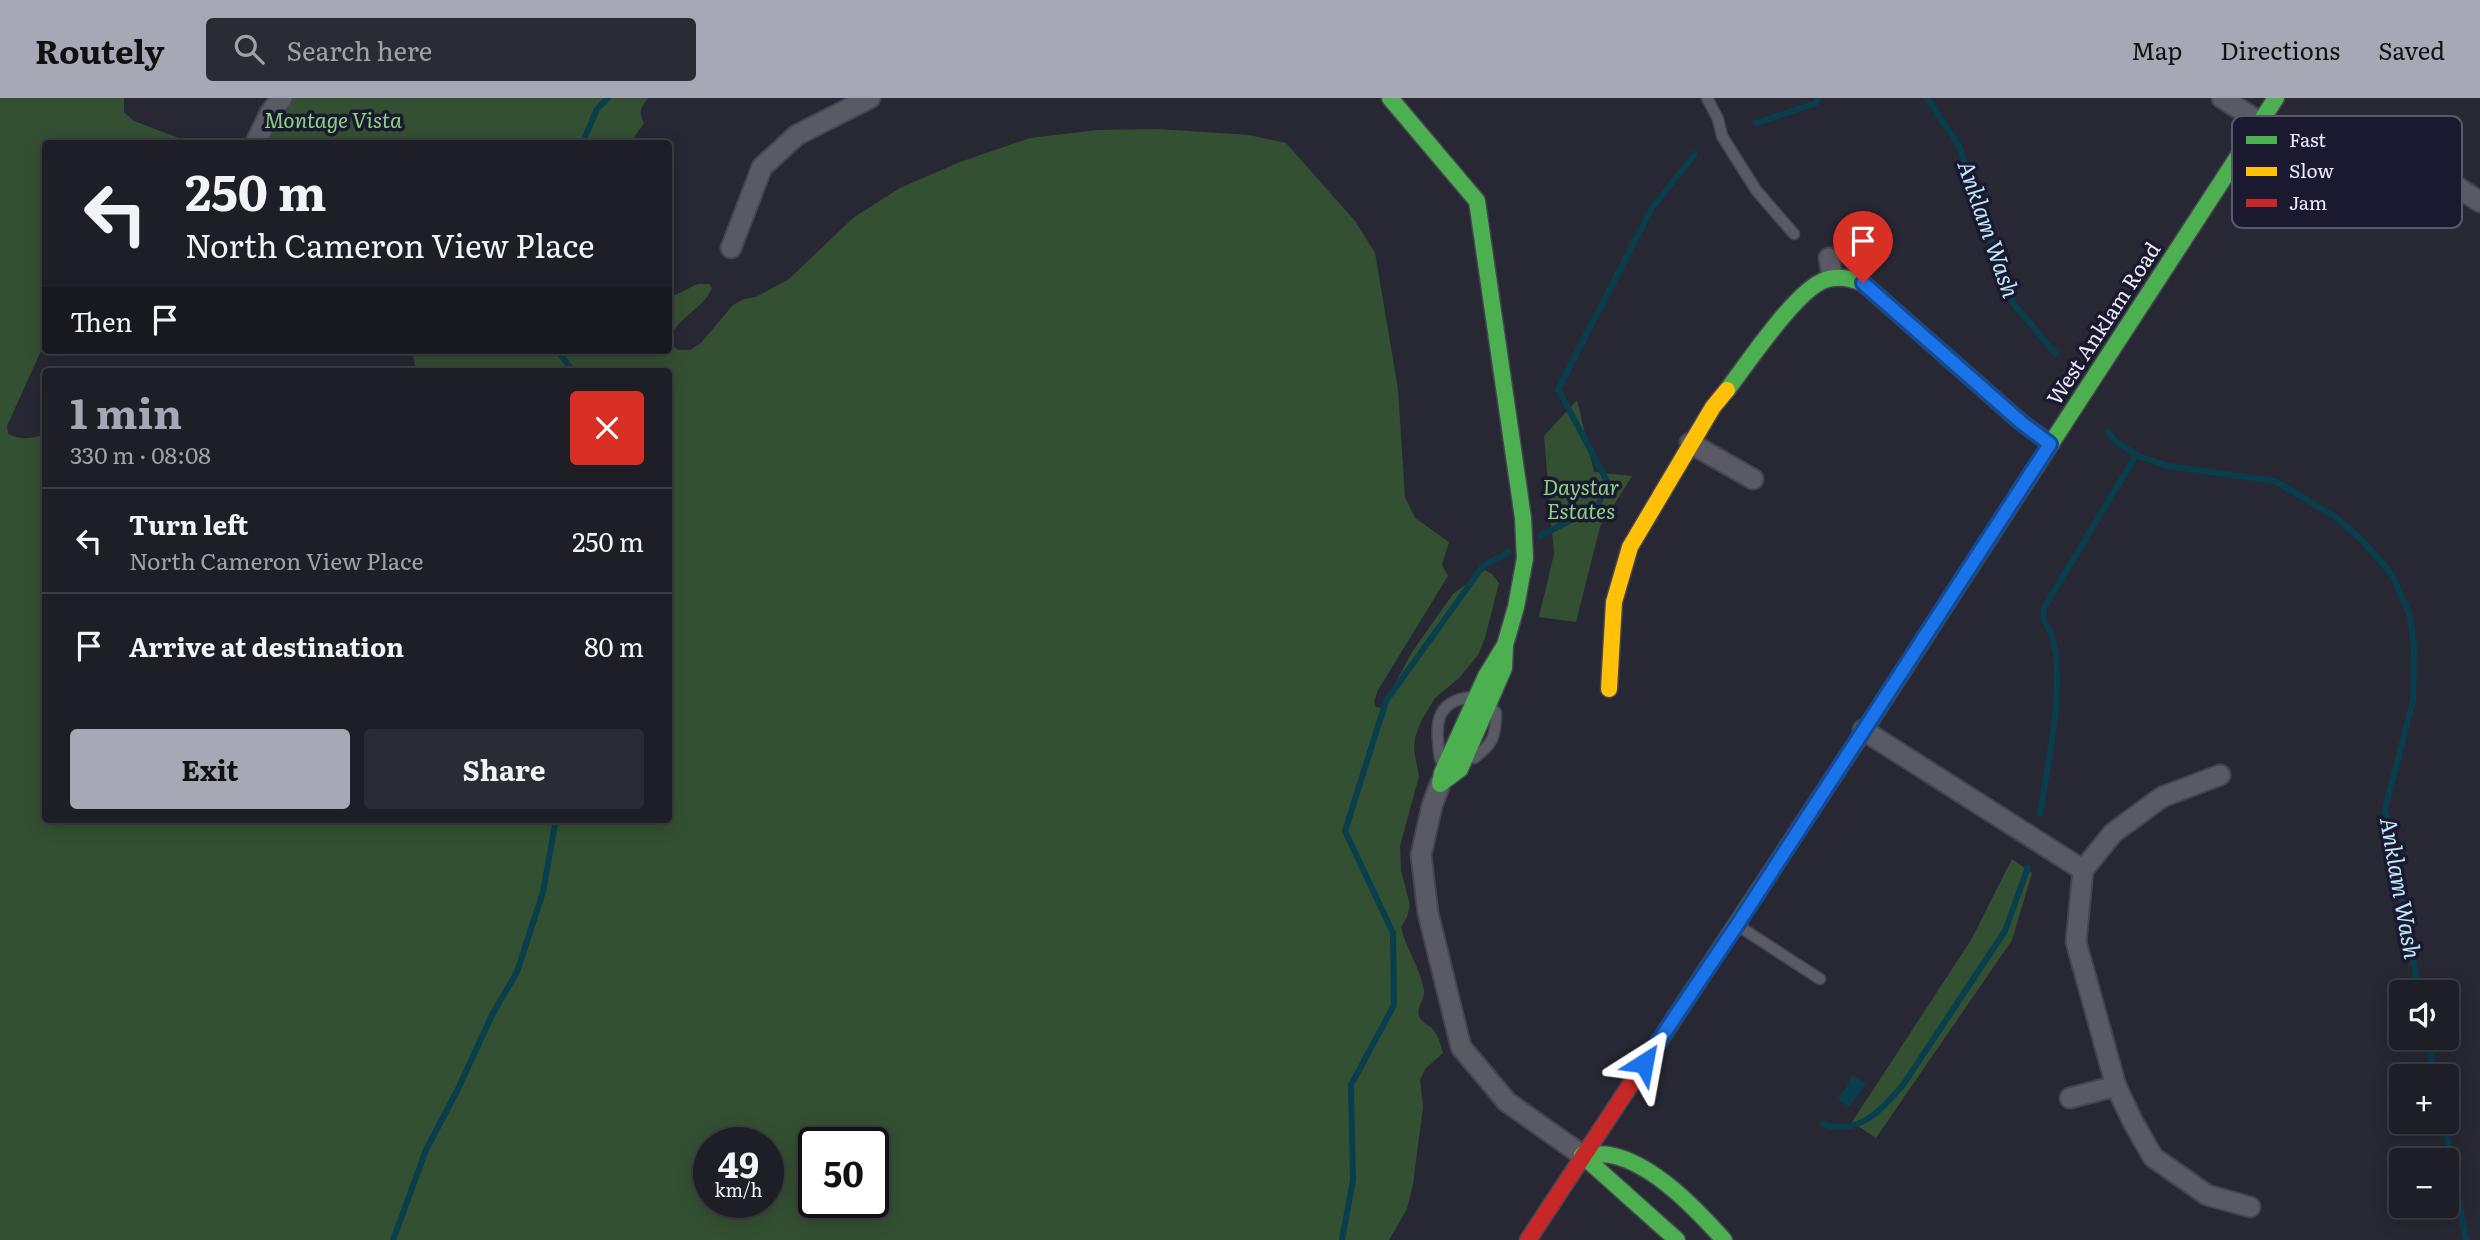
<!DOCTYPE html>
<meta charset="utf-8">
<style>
:root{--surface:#1e1e27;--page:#2b2b33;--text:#f1f3f6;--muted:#a1a2a7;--line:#3c3c44;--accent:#a7a7b5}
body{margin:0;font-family:Literata,serif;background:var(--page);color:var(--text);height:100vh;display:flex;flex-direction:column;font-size:26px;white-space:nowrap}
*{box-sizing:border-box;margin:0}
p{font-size:23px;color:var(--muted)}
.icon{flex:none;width:38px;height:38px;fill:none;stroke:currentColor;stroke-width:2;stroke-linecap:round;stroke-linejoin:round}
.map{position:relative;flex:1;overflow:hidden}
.details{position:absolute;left:42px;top:270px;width:630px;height:455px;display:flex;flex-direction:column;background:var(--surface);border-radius:7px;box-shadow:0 4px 18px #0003,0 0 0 2px var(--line)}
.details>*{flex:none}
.top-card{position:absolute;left:42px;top:42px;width:630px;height:214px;border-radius:7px;box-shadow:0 4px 18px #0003,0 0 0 2px var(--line);background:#1e1e27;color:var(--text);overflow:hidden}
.tools{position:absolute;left:2389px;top:882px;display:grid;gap:14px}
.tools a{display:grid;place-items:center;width:70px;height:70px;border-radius:7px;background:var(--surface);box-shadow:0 4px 18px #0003,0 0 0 2px var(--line);font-size:35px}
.speed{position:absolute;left:693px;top:1029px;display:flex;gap:14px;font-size:35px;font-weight:700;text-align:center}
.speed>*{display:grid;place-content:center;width:91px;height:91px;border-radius:50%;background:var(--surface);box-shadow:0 4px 18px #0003,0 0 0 2px var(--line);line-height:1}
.speed small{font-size:18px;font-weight:400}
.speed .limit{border:4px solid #111;border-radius:10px;background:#fff;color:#111}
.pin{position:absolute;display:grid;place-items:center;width:60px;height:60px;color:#fff;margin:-72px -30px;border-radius:50% 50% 50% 0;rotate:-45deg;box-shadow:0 0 7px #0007}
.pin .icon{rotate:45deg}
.me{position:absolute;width:77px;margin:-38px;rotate:34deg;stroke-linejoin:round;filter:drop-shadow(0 0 5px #0008)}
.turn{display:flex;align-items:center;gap:24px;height:147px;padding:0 28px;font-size:32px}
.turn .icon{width:91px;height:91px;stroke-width:2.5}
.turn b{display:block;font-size:49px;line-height:60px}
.then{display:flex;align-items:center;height:66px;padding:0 28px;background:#0003;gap:14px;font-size:26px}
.round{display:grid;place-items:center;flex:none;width:74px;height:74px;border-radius:7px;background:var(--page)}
.summary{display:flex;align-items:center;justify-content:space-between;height:119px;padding:0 28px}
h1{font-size:42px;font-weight:700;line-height:52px;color:var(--accent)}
.cta{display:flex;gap:14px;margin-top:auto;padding:14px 28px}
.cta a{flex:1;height:80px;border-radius:7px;background:var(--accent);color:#111;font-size:28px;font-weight:700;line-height:80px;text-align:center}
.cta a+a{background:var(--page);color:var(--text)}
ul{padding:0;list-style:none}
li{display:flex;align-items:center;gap:21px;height:105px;padding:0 28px;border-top:2px solid var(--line)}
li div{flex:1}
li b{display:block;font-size:26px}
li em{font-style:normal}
header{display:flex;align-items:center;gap:42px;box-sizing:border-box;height:98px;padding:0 35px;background:var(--accent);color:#111}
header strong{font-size:33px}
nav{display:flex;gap:38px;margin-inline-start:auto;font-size:24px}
.search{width:490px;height:63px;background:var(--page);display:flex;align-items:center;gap:18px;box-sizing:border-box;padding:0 24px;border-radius:7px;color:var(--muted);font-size:26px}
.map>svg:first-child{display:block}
.green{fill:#345032;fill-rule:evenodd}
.water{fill:#093e4d}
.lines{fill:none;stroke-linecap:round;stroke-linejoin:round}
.stream{stroke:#093e4d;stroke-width:6}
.lane-casing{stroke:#454551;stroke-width:13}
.street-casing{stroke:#454551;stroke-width:23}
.fast-casing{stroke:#454551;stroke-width:19}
.slow-casing{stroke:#454551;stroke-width:19}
.jam-casing{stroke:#454551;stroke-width:19}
.lane{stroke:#5a5a64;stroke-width:10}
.street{stroke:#5a5a64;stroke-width:19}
.fast{stroke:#4caf50;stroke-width:16}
.slow{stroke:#ffc107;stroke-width:16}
.jam{stroke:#c62828;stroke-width:16}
.route-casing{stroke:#114b97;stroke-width:18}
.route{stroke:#1a73e8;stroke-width:12}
.labels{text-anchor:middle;stroke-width:7;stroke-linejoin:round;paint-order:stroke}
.park-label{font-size:21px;font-style:italic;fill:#8cd383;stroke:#1a192f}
.street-label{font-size:21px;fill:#ebebfb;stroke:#1a192f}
.water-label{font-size:23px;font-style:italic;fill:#bceafa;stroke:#1a192f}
.key{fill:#1a192f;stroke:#59586c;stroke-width:2}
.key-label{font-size:19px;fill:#ebebfb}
</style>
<header>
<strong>Routely</strong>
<div class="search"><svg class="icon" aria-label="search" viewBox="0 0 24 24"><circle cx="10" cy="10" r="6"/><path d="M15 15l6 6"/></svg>Search here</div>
<nav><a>Map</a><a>Directions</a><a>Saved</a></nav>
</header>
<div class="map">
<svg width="2480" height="1142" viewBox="0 0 2480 1142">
<rect width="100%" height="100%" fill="#282834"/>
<g class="green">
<path d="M0 0H124V14L134 23 192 45 46 46 45 249 40 255 7 328 8 336C19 342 34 341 45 336L46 721H668V273H416L412 252H668L669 244 678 252H690L701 245 733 207 744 201 756 199 789 181 853 120 900 90 960 64 1030 40 1098 32 1158 31 1249 37 1286 45 1355 123 1375 155 1398 291 1405 399 1415 420 1449 444 1442 467 1448 478 1378 592 1374 604 1376 609 1382 610 1412 554 1453 496 1485 472 1492 476 1499 485 1485 540 1478 557 1459 580 1435 600 1421 623 1415 640 1414 652 1419 678 1400 748 1401 773 1410 807 1407 819 1401 829C1406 851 1420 869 1424 892 1425 902 1416 909 1419 918 1422 926 1431 927 1435 934 1439 939 1441 949 1443 955L1425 971 1420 982 1423 1009 1413 1086 1407 1111 1389 1142H0ZM709 1045H768V1104H709ZM814 1045H873V1104H814Z"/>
<path d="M292 0H648C641 9 638 14 644 25L630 45 265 46 283 11Z"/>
<path d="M698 186H709L712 190C702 213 676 219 669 243V200Z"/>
<path d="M1577 302 1594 374 1632 378 1600 429 1576 524 1539 519 1554 456 1544 338Z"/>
<path d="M2012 761 2032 775 2012 842 1876 1040 1852 1024 1971 842Z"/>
</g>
<path class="water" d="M1853 977 1866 986 1849 1009 1838 1001Z"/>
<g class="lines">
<g class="stream">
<path d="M1927 0 1959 48 2013 205 2056 256"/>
<path d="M1756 25 1816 5 1818 0"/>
<path d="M582 46 597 11 608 0"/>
<path d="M557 252 573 273"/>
<path d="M2108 333 2113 341 2136 357 2168 368 2275 383 2337 420 2364 444 2392 477 2410 517 2414 550 2413 603 2385 711 2419 894"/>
<path d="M1540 438 1598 408 1607 383 1558 291 1652 110 1695 56"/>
<path d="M2040 716C2047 669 2058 622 2057 574 2057 561 2055 548 2051 536 2047 526 2041 521 2044 510L2136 357"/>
<path d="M2428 940 2435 978"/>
<path d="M2444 1024 2466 1142"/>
<path d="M1822 1026C1859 1038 1880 1013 1903 987L2005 833 2028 769"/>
<path d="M393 1142 426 1052 458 991 492 917 517 874 543 794 556 721"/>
<path d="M1342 1142 1353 1082 1351 987 1394 907 1393 835 1345 733 1386 603 1483 468 1509 454"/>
</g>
<g class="lane-casing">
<g id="lane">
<path d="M1707 0 1718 21 1722 38 1756 92 1794 136"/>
<path d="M1474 660C1493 646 1496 638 1496 615L1493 611"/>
<path d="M1440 661C1436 630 1432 603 1472 599"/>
<path d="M1740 829 1820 881"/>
</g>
</g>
<g class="street-casing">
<g id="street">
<path d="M2222 0 2260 24"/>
<path d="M255 46 270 15 282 0"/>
<path d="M2373 67 2441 78 2480 104"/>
<path d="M731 150 762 69 797 37 870 0"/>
<path d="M1829 160 1832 178"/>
<path d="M1690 345 1753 381"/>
<path d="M1863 632 2083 772"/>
<path d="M1440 686 1432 708 1421 757 1428 815 1461 949 1507 1004 1582 1057"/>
<path d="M2083 772 2076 844 2116 988 2133 1024 2153 1059 2207 1097 2250 1109"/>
<path d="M2083 772 2113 735 2162 699 2220 677"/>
<path d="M2070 1000 2116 988"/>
</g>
</g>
<g class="fast-casing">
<g id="fast">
<path d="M1390 0 1477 103 1523 420 1525 460 1516 509 1505 547 1504 570 1460 671 1440 686 1442 675 1486 578 1505 547"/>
<path d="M1727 292C1748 265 1796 192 1825 182 1838 177 1851 181 1863 185L2022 325 2051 346"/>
<path d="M1873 619 2276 0"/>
<path d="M1582 1057C1591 1057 1601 1055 1610 1057 1653 1065 1696 1111 1724 1142"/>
<path d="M1582 1057 1677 1142"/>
</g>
</g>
<g class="slow-casing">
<g id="slow">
<path d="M1609 591 1614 504 1630 449 1713 309 1727 292"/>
<path d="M1660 942 1873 619"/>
</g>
</g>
<g class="jam-casing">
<path id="jam" d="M1528 1142 1660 942"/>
</g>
<use href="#lane" class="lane"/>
<use href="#street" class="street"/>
<use href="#fast" class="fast"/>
<use href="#slow" class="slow"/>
<use href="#jam" class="jam"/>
</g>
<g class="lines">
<g class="route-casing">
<path id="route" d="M1644 965 1737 827 2050 346 2022 325 1863 185"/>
</g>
<use href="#route" class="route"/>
</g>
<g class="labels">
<g class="park-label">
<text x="333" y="30">Montage Vista</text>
<text x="1581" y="397">Daystar<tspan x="1581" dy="24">Estates</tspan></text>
</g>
<g class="street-label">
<text transform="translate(2104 226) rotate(-57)" y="7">West Anklam Road</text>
</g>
<g class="water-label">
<text transform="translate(1988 131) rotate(71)" y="8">Anklam Wash</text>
<text transform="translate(2400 790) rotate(80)" y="8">Anklam Wash</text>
</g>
</g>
<rect x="2232" y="18" width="230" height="112" rx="10" class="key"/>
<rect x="2246" y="38" width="31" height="8" fill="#4caf50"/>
<rect x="2246" y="69" width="31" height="9" fill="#ffc107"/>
<rect x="2246" y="101" width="31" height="8" fill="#c62828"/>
<g class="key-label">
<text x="2289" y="49">Fast</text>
<text x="2289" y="80">Slow</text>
<text x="2289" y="112">Jam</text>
</g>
</svg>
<div class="tools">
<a><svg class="icon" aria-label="sound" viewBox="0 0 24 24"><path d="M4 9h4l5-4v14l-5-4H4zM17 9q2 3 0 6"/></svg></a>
<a>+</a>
<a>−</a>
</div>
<div class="speed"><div>49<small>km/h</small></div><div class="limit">50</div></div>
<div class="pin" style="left:1863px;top:185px;background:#d93025"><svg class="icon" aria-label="arrive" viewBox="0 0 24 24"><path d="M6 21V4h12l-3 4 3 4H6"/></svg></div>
<svg class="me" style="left:1644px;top:965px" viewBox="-20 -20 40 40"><path d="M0-17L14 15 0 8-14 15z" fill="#1a73e8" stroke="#fff" stroke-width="4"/></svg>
<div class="top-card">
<div class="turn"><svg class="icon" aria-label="left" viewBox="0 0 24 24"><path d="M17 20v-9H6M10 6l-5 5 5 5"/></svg><div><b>250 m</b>North Cameron View Place</div></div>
<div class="then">Then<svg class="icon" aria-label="arrive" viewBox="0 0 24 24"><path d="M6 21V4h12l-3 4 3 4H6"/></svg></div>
</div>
<section class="details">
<div class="summary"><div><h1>1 min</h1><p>330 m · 08:08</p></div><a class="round" style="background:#d93025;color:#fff"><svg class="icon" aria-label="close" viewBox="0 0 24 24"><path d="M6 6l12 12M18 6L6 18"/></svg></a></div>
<ul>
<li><svg class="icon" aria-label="left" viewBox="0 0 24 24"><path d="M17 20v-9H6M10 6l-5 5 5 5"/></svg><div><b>Turn left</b><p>North Cameron View Place</p></div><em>250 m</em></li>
<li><svg class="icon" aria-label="arrive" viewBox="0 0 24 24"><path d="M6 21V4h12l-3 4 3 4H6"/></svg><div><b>Arrive at destination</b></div><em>80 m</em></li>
</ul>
<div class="cta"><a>Exit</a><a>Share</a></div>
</section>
</div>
